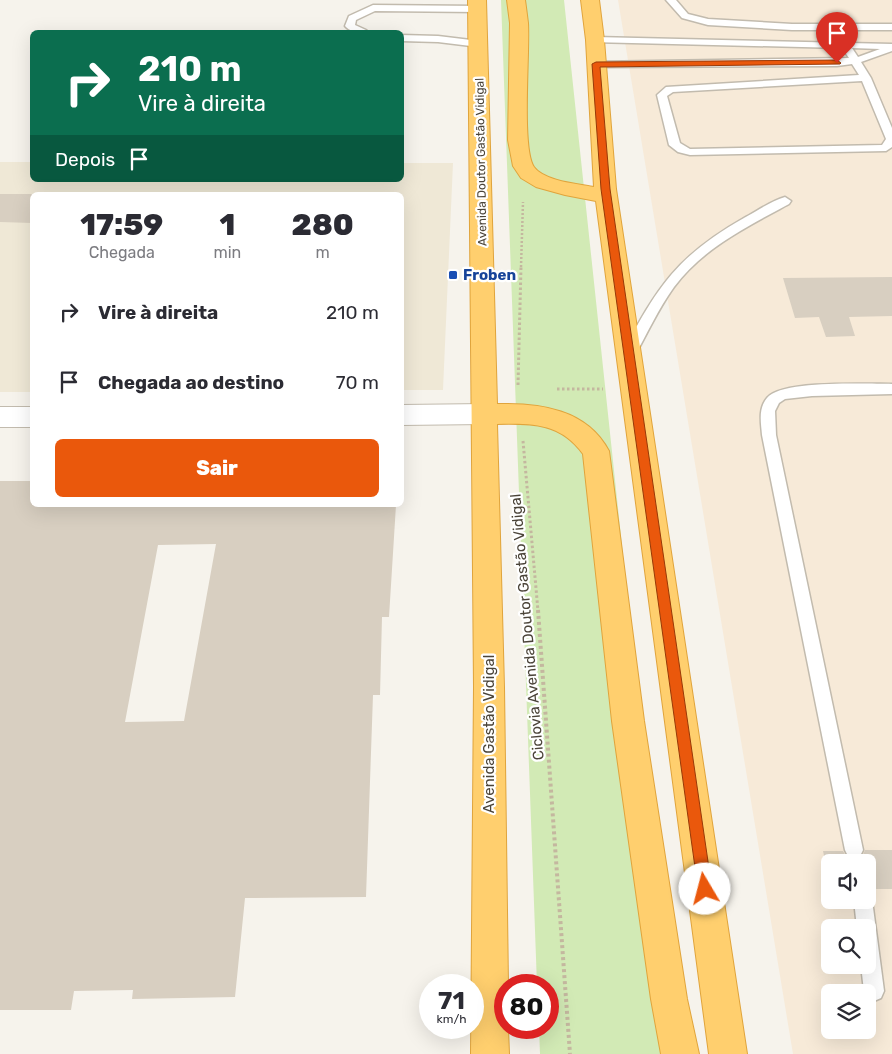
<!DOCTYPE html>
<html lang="pt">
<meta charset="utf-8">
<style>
:root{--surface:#fff;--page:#f2f2f3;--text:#2b2b33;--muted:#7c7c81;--accent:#ea580c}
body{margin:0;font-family:Rubik,sans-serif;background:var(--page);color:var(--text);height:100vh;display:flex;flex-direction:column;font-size:19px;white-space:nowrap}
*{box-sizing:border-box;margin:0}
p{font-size:16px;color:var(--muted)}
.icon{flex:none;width:28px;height:28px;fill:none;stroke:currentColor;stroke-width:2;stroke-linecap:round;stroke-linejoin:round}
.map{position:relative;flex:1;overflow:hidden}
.sheet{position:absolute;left:30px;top:192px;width:374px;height:315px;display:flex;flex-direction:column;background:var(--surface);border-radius:8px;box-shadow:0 5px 20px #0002}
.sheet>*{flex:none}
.guide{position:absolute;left:30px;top:30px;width:374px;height:152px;border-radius:8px;box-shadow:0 5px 20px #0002;background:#0b6e4f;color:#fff;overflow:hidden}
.controls{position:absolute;left:821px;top:854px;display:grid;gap:10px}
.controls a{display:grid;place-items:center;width:55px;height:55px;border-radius:8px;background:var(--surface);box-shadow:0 5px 20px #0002;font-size:25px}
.speed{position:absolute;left:419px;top:974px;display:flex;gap:10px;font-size:25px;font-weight:700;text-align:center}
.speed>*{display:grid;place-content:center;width:65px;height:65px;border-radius:50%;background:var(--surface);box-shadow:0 5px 20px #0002;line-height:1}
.speed small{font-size:12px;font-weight:400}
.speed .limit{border:8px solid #d22;background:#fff;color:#111}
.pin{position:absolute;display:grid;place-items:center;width:42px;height:42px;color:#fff;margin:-51px -21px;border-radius:50% 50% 50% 0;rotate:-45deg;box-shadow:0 0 5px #0007}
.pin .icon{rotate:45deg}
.me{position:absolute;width:55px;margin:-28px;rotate:352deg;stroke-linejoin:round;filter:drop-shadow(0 0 4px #0008)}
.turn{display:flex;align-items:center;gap:18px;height:105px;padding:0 25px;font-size:22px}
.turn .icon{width:65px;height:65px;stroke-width:2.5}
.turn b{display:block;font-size:35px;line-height:42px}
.then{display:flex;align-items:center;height:48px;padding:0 25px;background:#0003;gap:10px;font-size:19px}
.eta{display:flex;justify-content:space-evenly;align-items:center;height:85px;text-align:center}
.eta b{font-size:30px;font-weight:800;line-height:35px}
.cta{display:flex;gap:10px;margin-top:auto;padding:10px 25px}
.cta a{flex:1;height:58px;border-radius:8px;background:var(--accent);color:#fff;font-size:20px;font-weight:800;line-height:58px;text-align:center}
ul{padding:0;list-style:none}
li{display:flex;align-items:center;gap:15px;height:70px;padding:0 25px}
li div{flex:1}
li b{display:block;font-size:19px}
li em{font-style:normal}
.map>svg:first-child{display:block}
.commercial{fill:#f7ead8;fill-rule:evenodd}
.education{fill:#efe8d6}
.green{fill:#d2eab5}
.building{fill:#d8cfc1;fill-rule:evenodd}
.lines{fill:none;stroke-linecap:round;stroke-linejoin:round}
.lane-casing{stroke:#c2bbae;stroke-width:3}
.street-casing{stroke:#c2bbae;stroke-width:2}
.highway-casing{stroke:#e0a43c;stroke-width:2}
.path-far2{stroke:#c4b79f;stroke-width:2.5;stroke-dasharray:2 2;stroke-linecap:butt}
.path-far1{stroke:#c4b79f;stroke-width:3;stroke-dasharray:2.5 2.5;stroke-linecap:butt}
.path{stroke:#c4b79f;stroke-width:4;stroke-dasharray:3 3;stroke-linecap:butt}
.lane{fill:#fff;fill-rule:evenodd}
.street{fill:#fff;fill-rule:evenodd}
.highway{fill:#ffcf6e;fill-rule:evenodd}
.route{fill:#ea580c;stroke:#983908}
.transit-dot{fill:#1a4fb4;stroke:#fff;stroke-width:2}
.labels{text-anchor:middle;stroke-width:4.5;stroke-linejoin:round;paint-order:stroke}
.far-street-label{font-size:12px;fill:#4b4439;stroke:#fff}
.transit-label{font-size:15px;font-weight:bold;fill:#164399;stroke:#fff;text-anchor:start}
.street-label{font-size:15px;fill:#4b4439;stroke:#fff}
</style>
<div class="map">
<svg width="892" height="1054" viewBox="0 0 892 1054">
<rect width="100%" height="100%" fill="#f6f3ec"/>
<path class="commercial" d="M618 0H892V1054H793ZM830 862H868V900H830ZM830 928H868V965H830ZM830 992H868V1030H830Z"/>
<path class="education" d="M0 162H32V180H401V163H453L443 390H401V195H32V392H0Z"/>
<path class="green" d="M501 0H564L676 1054H540L539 1028H548V985H537Z"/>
<g class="building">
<path d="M0 194H32V223L0 222Z"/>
<path d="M892 277V316L849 317 855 336 826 337 819 317 795 318 783 278Z"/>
<path d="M0 481H32V505H396L389 617H382L380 695H373L366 897 245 898 235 997 132 999 133 990 74 991 71 1010H0ZM216 544 184 721 125 722 158 545Z"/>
<path d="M865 850H892V889H868V862H830V884L823 851H843L847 858 855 861 862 857Z"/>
</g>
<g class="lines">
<g class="lane-casing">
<g id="lane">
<path d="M666 0H676L688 14 708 19 792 24H892V30H792L708 25 682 18Z"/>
<path d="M373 5 479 6 484 9 479 12 375 11 356 20 355 25 366 30 368 32C359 32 351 33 345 26L349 16Z"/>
<path d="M401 35 438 36 479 41 484 44 479 47 438 42 401 41Z"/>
<path d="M595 37 892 44V51L861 62 871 78 892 128V147L886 151 690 155 678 152 669 145 657 95 666 87 859 75 852 64 837 66 596 67 592 66V62L849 58 842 48 591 42V38ZM852 48 880 49 858 57ZM862 81 886 139 882 145 690 149 680 143 667 96 673 92Z"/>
<path d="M785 197 791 201 789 204C748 226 703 248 674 287 658 309 647 334 634 357H624L622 354C657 287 677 256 744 218 757 211 771 201 785 197Z"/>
<path d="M892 384V394L812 396 785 399 779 403 775 411 776 435 863 850 860 856 854 859 848 856 845 850 762 435C761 422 758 409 767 398 781 380 868 384 892 384Z"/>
<path d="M868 892 872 900 884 991 881 998 874 1001 868 998V992L864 991 861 965H868V928H857L854 900H868Z"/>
</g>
</g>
<g class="street-casing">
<g id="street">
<path d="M485 404 494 407 498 414 494 421 485 424 401 425V405Z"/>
<rect x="0" y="407" width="32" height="20"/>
</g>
</g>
<g class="highway-casing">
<g id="highway">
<path d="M468 0H486L497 404C540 403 587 409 609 451L644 721 687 999 699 1054H661L651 999 612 721 583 454C561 423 532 423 497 424L504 687 508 985H505V1028H508L509 1054H471L474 687Z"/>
<path d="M507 0H525C526 7 527 15 528 23 530 51 521 148 534 167 544 181 578 184 594 187L586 40 581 0H599L604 40 616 189 747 1054H709L596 201 565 195 536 187 521 178 513 166 508 140 510 23Z"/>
</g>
</g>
<path class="path-far2" d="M521 267 523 202"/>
<g class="path-far1">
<path d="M518 385 521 266"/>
<path d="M557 389H603"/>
<path d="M523 441 538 611"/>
</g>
<path class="path" d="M538 610 570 1054"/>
<use href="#lane" class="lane"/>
<use href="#street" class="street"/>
<use href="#highway" class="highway"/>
</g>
<path class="route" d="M837 60 841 63 840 64 600 67 610 189 712 889 710 894 705 896 700 894 698 889 601 189 592 64 596 62Z"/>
<rect class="transit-dot" x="448" y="270" width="10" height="10" rx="2.5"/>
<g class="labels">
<g class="far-street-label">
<text transform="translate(481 162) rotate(-91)" y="4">Avenida Doutor Gastão Vidigal</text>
</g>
<g class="transit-label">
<text x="463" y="280">Froben</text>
</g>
<g class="street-label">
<text transform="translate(527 627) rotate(-95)" y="5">Ciclovia Avenida Doutor Gastão Vidigal</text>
<text transform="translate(489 734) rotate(-90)" y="5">Avenida Gastão Vidigal</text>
</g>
</g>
</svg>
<div class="controls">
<a><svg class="icon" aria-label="sound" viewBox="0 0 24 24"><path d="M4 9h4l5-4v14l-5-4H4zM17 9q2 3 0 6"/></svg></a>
<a><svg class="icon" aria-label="search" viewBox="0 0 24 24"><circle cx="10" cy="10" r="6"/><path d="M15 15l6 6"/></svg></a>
<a><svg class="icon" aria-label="layers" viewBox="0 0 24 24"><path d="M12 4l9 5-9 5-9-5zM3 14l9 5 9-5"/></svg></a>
</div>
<div class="speed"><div>71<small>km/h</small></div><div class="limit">80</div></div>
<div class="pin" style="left:837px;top:63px;background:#d93025"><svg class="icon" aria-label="arrive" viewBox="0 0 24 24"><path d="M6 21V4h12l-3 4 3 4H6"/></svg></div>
<svg class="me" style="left:705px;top:889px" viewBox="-20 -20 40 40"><circle r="19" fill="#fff"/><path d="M0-13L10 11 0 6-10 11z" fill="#ea580c"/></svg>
<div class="guide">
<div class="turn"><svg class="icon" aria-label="right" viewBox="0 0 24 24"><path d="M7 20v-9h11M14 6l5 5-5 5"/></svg><div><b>210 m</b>Vire à direita</div></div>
<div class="then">Depois<svg class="icon" aria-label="arrive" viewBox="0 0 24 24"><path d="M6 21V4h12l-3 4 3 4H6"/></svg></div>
</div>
<section class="sheet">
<div class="eta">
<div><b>17:59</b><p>Chegada</p></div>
<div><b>1</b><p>min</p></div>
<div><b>280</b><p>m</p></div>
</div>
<ul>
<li><svg class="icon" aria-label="right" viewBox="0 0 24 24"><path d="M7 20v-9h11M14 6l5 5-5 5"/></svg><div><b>Vire à direita</b></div><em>210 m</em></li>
<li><svg class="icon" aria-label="arrive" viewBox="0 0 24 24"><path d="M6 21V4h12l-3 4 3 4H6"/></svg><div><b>Chegada ao destino</b></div><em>70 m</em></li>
</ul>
<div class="cta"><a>Sair</a></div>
</section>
</div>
